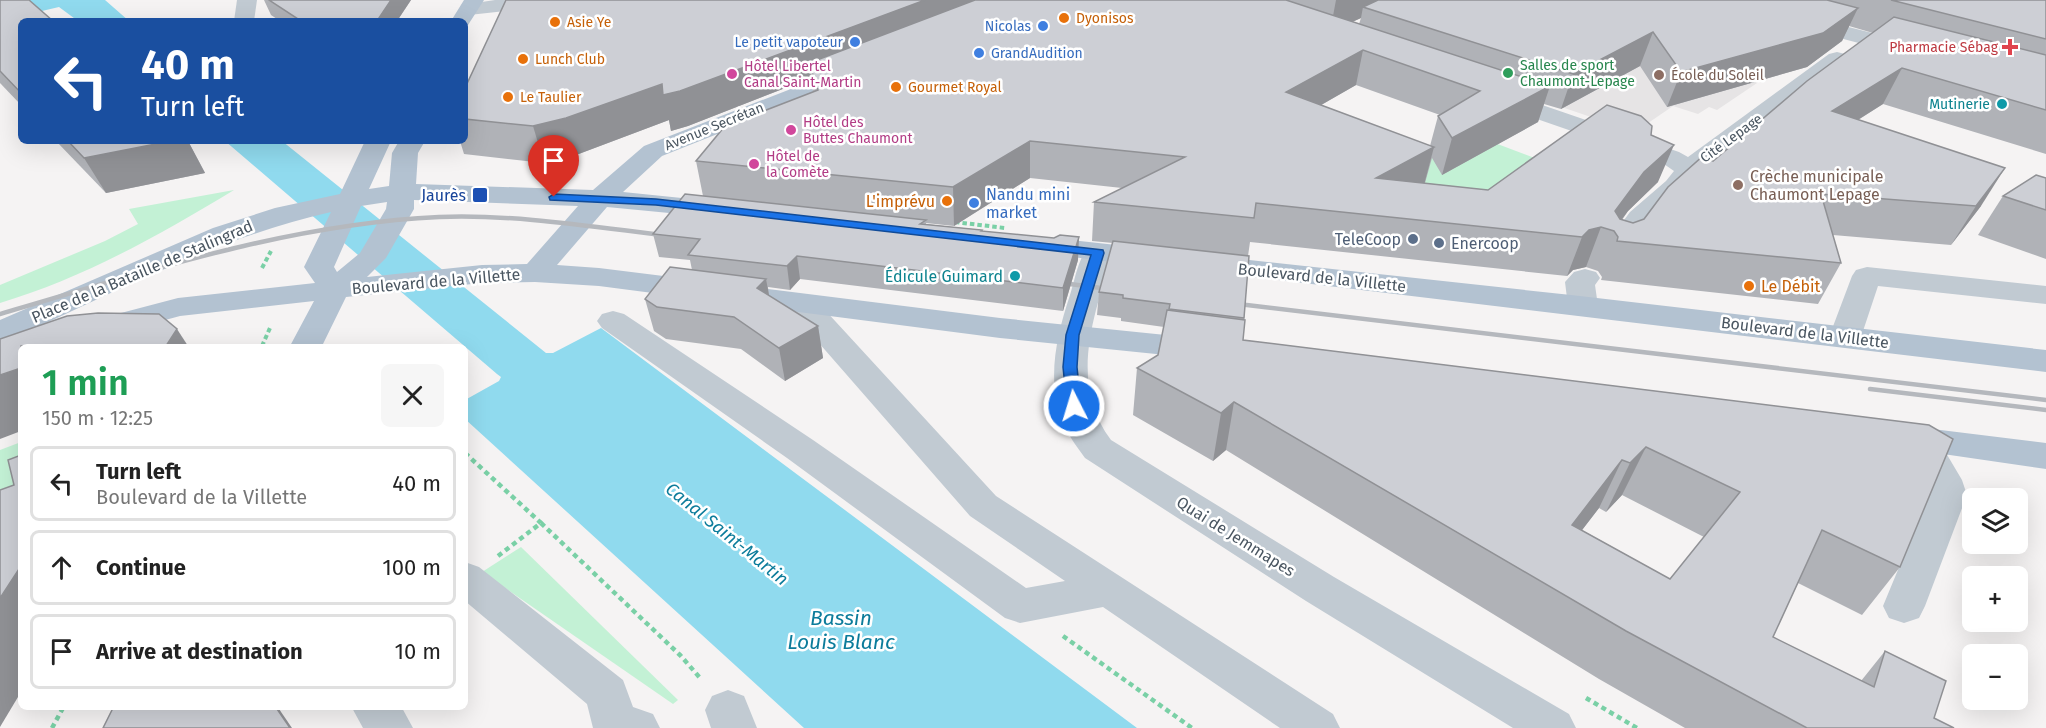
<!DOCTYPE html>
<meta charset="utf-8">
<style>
:root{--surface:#fff;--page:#f6f6f6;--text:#222;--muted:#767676;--line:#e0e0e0}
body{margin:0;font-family:"Fira Sans",sans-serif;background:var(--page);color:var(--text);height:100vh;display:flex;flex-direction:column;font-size:22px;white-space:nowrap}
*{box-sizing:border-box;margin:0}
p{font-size:20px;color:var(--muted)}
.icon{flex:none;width:33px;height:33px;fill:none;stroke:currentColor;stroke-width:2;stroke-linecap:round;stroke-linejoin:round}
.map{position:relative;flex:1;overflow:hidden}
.sheet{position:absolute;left:18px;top:344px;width:450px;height:366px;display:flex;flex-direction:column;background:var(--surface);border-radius:9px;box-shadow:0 6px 24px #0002}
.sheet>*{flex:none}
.guide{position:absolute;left:18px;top:18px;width:450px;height:126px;border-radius:9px;box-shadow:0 6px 24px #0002;background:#1a4fa0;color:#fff;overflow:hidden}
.controls{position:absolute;left:1962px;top:488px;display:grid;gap:12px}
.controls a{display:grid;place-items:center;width:66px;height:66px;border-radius:9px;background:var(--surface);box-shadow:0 6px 24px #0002;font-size:30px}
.pin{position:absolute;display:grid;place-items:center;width:51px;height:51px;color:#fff;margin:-62px -26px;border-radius:50% 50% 50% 0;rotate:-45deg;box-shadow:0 0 6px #0007}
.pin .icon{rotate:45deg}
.me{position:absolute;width:66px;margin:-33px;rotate:355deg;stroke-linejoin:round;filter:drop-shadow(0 0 4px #0008)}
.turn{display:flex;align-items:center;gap:21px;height:126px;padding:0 24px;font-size:27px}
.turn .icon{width:78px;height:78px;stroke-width:2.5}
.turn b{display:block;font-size:42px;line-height:51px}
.round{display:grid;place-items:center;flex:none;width:63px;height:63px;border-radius:9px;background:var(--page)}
.summary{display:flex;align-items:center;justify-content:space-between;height:102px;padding:0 24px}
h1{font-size:36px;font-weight:600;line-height:45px;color:#1e9e55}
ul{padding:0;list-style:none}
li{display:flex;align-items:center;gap:18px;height:75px;margin:0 12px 9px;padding:0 12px;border:3px solid var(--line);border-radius:9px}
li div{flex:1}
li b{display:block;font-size:22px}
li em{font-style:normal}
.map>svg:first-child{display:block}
.education{fill:#e6e4e5}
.green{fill:#c3f1d5}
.water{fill:#90daee}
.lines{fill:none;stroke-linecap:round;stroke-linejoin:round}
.path-far1{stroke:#7ad0a6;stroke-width:4;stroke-dasharray:4.5 3;stroke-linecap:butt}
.path{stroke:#7ad0a6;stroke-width:4.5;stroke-dasharray:5 4;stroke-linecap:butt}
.minor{fill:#c1cad2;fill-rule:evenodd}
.major{fill:#b3c2d1;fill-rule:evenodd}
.rail{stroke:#b5b8bd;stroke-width:4.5}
.wall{fill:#b0b2b7;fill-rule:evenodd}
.shaded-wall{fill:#909195}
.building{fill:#cdcfd5;stroke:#909195;stroke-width:1.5;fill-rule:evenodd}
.route{fill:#1a73e8;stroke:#114b97;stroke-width:1.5}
.food-dot{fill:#e8710a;stroke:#fff;stroke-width:2}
.shop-dot{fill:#3f7fe0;stroke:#fff;stroke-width:2}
.health-dot{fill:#e0444e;stroke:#fff;stroke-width:2}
.leisure-dot{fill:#2e9e5b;stroke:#fff;stroke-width:2}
.hotel-dot{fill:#d1479c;stroke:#fff;stroke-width:2}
.education-dot{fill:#8d6e63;stroke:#fff;stroke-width:2}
.culture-dot{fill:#0f9aa8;stroke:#fff;stroke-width:2}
.transit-dot{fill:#1a4fb4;stroke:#fff;stroke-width:2}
.service-dot{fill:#5c6f8a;stroke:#fff;stroke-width:2}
.labels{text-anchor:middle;stroke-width:5;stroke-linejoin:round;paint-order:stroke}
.far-food-label{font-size:14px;fill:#c56008;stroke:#fff;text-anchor:start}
.far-shop-label{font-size:14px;fill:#366cbe;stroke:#fff;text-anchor:end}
.far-health-label{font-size:14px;fill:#be3a42;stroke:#fff;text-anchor:end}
.far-leisure-label{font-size:14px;fill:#27864d;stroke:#fff;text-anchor:start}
.far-hotel-label{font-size:14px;fill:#b23c85;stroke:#fff;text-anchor:start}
.far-education-label{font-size:14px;fill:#785e54;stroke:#fff;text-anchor:start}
.far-culture-label{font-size:14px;fill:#0d838f;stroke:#fff;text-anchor:end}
.far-street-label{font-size:14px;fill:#4a5661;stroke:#fff}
.education-label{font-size:16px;fill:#785e54;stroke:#fff;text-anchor:start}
.shop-label{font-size:16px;fill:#366cbe;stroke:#fff;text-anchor:start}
.transit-label{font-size:16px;fill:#164399;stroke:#fff;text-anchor:end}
.food-label{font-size:16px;fill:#c56008;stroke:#fff;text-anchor:end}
.service-label{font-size:16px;fill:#4e5e75;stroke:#fff;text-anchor:end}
.street-label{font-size:16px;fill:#4a5661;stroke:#fff}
.culture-label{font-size:16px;fill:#0d838f;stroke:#fff;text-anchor:end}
.water-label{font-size:18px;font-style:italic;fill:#0c7c9b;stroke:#fff}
.near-water-label{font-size:21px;font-style:italic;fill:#0c7c9b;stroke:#fff}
</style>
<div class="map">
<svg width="2046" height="728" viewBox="0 0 2046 728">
<rect width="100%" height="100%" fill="#f5f3f3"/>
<path class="education" d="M1629 21 1763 79 1717 110 1709 107 1698 114 1673 106 1635 132 1520 93Z"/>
<g class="green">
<path d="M1463 131 1559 167 1476 229 1370 188Z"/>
<path d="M234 190C160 235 83 278 0 303V285L105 241 138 224 129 209Z"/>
<path d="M21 442V517L0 525V450Z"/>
<path d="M521 547 678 700 673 704 482 572Z"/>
</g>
<g class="water">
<path d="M0 0H105L129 21H78L59 7 29 14Z"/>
<path d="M225 141H282L546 353H553L601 328 1137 728H804L465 419V400L499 381 501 377 497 374Z"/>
</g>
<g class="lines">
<g class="path-far1">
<path d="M955 222 1005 228"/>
<path d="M262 268 271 251"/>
<path d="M262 346 270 328"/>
</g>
<g class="path">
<path d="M465 453 541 523"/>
<path d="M498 556 541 523 680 655 701 679"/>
<path d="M1063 636 1192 728"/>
<path d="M1586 698 1637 728"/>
<path d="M52 728 64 706"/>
</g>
<g class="minor">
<path d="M237 0H257L254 21H234Z"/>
<path d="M495 0H537L530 7 523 9 469 15 462 13 459 9 462 5Z"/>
<path d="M1707 0H1741L1916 44 1919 49 1916 54 1908 56 1710 4Z"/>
<path d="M1837 52 1845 54 1848 59 1845 64 1708 167 1697 172 1698 174 1684 193 1650 224 1626 257 1616 260 1606 257 1601 251 1630 212 1666 181 1674 171 1661 162 1491 103 1487 98 1491 93 1499 91 1507 93 1679 152 1688 157 1829 54Z"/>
<path d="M1098 244 1108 247 1113 253C1094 315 1068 383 1111 440L1334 577 1569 714 1576 728H1513L1306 601 1085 458C1078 448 1070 438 1065 427 1045 385 1056 337 1070 295 1075 279 1078 260 1088 247Z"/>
<path d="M1867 267 2046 286V304L1878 286 1861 337 1856 344 1845 347 1834 344 1829 337 1852 276 1856 270Z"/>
<path d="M1585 269 1596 272 1600 278 1595 285 1598 306 1594 313 1583 315 1572 313 1568 306 1565 282 1574 272Z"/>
<path d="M802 295 813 297 996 496 1333 714 1340 728H1280L1103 607 1020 623 1005 618 787 458 602 328 597 321 602 314 613 311 624 314 813 440 1026 588 1065 581 970 516 791 311 787 304 791 297Z"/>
<path d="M1920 428 1933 431 1962 480 1967 495 1925 606 1919 618 1904 623 1889 618 1883 606 1929 495 1924 480 1902 440 1907 431Z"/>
<path d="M465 562 479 567 623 680 633 707 653 714 660 728H593L587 704 465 601Z"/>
<path d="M728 690 744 696 757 728H711L705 710 712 696Z"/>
<path d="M351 706H401L413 728H363Z"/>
</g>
<g class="major">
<path d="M464 0H484L468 25 465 26V21H451Z"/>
<path d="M855 64 863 66 866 71 863 76 662 156 623 192 721 202 731 204 735 210 731 216 721 218 607 207 557 265 599 268 1000 318 1205 339 1216 342 1221 349 1216 356 1205 359 1000 338 599 286 535 282 482 283 346 297 322 346H290L314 301 180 316 69 346H21V352L17 346 22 339 178 298 315 283 304 267 331 212C219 237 116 292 11 339L0 342V320L213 228 275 208 340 194 365 141H391L369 189 389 186 392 153 399 141H425L418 153 416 184 593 190 644 146ZM414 200 578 206 527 264 482 265 367 277 386 258 414 209ZM387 202 386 209 360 253 337 272 334 267 361 206Z"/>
<path d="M1034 236 1153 249 1163 252 1168 258 1163 264 1153 267 1024 251 1020 245 1024 239Z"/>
<path d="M1204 255 1571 295 2046 350V372L1194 270 1189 264 1194 258Z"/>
<path d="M1908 426 2046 443V469L1895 447 1890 438 1895 429Z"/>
</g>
<g class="rail">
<path d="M1054 282 1117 290"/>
<path d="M1230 303 2046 400"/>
<path d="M0 314C144 272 288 224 439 217 516 214 594 227 670 236"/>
<path d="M1870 389 2046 410"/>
</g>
</g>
<g class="wall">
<path d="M0 0 21 21V105L0 83Z"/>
<path d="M264 0H411L397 21H280L271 15Z"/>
<path d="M506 0H2046V154L1883 104 1858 120 1981 206 1951 245 1833 235 1841 263 1818 304 1601 280 1602 277 1598 271 1586 267 1573 270 1567 276 1250 242 1248 256H1249L1244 320 1243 340 1929 425 1900 567 1862 615 1798 583 1773 637 1861 681 1885 651 1934 718 1954 728H1685L1599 679 1226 450 1213 461 1133 415 1137 368 1158 355 1164 327 1121 321V318L1097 315 1099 292 1113 243 1092 241 1094 202 1122 188 1030 178 954 226 926 223V224L982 230V231L1078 260 1063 311 800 279 790 290 768 287 769 296 818 326 823 358 785 381 741 349 666 339 654 331 645 299 692 270 690 260 659 257 653 234 703 196 696 161 813 92 811 78 688 126 671 131 669 120 576 155 544 163 464 154 460 141H465V88ZM1361 18 1359 24 1352 22ZM1849 26 1873 33 1713 161 1644 219 1633 223 1622 220 1628 211 1658 182 1651 135 1488 190 1425 183 1432 158 1442 175 1538 122 1544 104 1561 109 1640 66 1667 107 1807 67 1842 41ZM1356 85 1440 115 1438 116 1430 146 1321 105ZM1622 495 1704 537 1670 579 1582 530 1599 508 1606 512Z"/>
<path d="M56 141H188L205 173 106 193Z"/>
<path d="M2046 178V259L1978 235 2003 196Z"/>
</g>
<g class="shaded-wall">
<path d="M391 0H411L397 21H377Z"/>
<path d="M925 0H1011L809 63 811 78 688 126 671 131 669 120 576 155 544 163 533 126Z"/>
<path d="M1336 0H1400L1363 7 1361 18 1330 32Z"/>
<path d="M1858 8 1842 41 1807 67 1667 107 1681 72Z"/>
<path d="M1653 32 1640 66 1561 109 1573 74Z"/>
<path d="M1363 50 1356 85 1281 128 1286 92Z"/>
<path d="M1902 68 1883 104 1813 148 1832 111Z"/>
<path d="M1550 86 1538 122 1442 175 1452 138Z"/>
<path d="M171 141H188L205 173 106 193 84 158Z"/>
<path d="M1030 141V178L954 226 953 187Z"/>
<path d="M1674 145 1658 182 1628 211 1613 231 1615 211 1644 172Z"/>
<path d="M1434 147 1424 185 1376 178Z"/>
<path d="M2005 168 1981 206 1951 245 1976 206Z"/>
<path d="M1601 227 1586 267 1573 270 1567 276 1582 237 1589 230Z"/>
<path d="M1079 237 1078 260 1063 311V288Z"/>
<path d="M797 256 800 279 790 290 787 266Z"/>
<path d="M766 279 772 311 757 288Z"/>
<path d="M818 326 823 358 785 381 779 348Z"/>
<path d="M177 329 188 346H166Z"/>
<path d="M21 368V431L0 439V375Z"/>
<path d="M1234 402 1226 450 1213 461 1221 413Z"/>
<path d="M1646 447 1622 495 1606 512 1630 463Z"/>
<path d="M1622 460 1599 508 1549 573 1572 525Z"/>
<path d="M21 566V692L0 727V598Z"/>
<path d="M275 706H277L292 728H290Z"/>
</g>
<g class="building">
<path d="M0 0H29L53 21H21V93L0 71Z"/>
<path d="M269 0H391L377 21H301Z"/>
<path d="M506 0H925L680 91 663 95 662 84 566 118 533 126 465 119V88Z"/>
<path d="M975 0H1286L1550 86 1452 138 1438 116 1480 91 1363 50 1286 92 1434 147 1376 178 1488 190 1607 105 1641 116 1652 126 1651 135 1674 145 1644 172 1615 211 1620 219 1633 223 1644 219 1668 187 1703 156 1713 161 1807 81 1894 17 2046 55V110L1902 68 1832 111 2005 168 1976 206 1821 194 1841 263 1617 241 1618 237 1614 231 1601 227 1589 230 1582 237 1256 203 1254 218 1094 202 1185 157 1030 141 953 187 696 161 725 126 818 90 809 63Z"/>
<path d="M1378 0H1827L1858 8 1823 33 1681 72 1653 32 1573 74 1363 7Z"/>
<path d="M1891 0H2046V39Z"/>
<path d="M68 141H171L84 158Z"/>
<path d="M2036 175 2046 178V210L2003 196Z"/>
<path d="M685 194 926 220 920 224 982 230 981 231 1054 238 1060 235 1079 237 1063 288 797 256 787 266 688 255 700 239 653 234Z"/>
<path d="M1113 241 1249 256 1244 318 1169 309 1170 304 1123 298V295L1099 292Z"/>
<path d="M670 267 766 279 757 288 818 326 779 348 734 317 657 307 645 299Z"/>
<path d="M1167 310 1245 320 1243 340 1929 425 1953 439 1900 567 1822 530 1773 637 1874 687 1885 651 1946 681 1934 718 1954 728H1807L1626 631 1234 402 1221 413 1137 368 1158 355ZM1646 447 1740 492 1670 579 1572 525 1622 460 1630 463Z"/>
<path d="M98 313 159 314 177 329 166 346H21V368L0 375V339L67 316Z"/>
<path d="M21 455V566L0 598V490L14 485 8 460Z"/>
<path d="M114 706H275L290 728H103Z"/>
</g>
<path class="route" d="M554 194 656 199 1103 250 1104 253 1079 335 1077 367 1081 406 1074 411 1067 406 1063 367 1066 335 1091 255 656 205 550 200 549 197Z"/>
<g class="food-dot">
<circle cx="1064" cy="18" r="6"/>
<circle cx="555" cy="22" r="6"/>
<circle cx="523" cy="59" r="6"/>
<circle cx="896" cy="87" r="6"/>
<circle cx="508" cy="97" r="6"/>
<circle cx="947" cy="201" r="6"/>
<circle cx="1749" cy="286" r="6"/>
</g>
<g class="shop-dot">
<circle cx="1043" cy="26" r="6"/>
<circle cx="855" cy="42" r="6"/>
<circle cx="979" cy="53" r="6"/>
<circle cx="974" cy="203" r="6"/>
</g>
<path class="health-dot" d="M2007 38h6v6h6v6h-6v6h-6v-6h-6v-6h6z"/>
<circle class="leisure-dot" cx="1508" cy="73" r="6"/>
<g class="hotel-dot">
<circle cx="732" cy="74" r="6"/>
<circle cx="791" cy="130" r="6"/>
<circle cx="754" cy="164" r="6"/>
</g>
<g class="education-dot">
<circle cx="1659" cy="75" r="6"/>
<circle cx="1738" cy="185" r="6"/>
</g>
<g class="culture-dot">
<circle cx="2002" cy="104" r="6"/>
<circle cx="1015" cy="276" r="6"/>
</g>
<rect class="transit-dot" x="472" y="187" width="16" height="16" rx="3"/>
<g class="service-dot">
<circle cx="1413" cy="239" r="6"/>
<circle cx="1439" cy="243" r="6"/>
</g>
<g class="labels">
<g class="far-food-label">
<text x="1076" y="23">Dyonisos</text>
<text x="567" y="27">Asie Ye</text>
<text x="535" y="64">Lunch Club</text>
<text x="908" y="92">Gourmet Royal</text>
<text x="520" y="102">Le Taulier</text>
</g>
<g class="far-shop-label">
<text x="1031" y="31">Nicolas</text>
<text x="843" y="47">Le petit vapoteur</text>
<text x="991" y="58" text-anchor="start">GrandAudition</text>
</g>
<g class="far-health-label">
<text x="1998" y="52">Pharmacie Sébag</text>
</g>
<g class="far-leisure-label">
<text x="1520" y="70">Salles de sport<tspan x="1520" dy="16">Chaumont-Lepage</tspan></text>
</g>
<g class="far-hotel-label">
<text x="744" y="71">Hôtel Libertel<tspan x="744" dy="16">Canal Saint-Martin</tspan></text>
<text x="803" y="127">Hôtel des<tspan x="803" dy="16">Buttes Chaumont</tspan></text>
<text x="766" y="161">Hôtel de<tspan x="766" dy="16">la Comète</tspan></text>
</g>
<g class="far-education-label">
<text x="1671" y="80">École du Soleil</text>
</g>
<g class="far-culture-label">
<text x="1990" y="109">Mutinerie</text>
</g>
<g class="far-street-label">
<text transform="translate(714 126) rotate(-22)" y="5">Avenue Secrétan</text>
<text transform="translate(1731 138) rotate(-36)" y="5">Cité Lepage</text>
</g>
<g class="education-label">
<text x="1750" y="182">Crèche municipale<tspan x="1750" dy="18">Chaumont Lepage</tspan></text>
</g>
<g class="shop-label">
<text x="986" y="200">Nandu mini<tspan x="986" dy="18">market</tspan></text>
</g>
<g class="transit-label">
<text x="466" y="201">Jaurès</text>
</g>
<g class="food-label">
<text x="935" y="207">L'imprévu</text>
<text x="1761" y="292" text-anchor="start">Le Débit</text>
</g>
<g class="service-label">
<text x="1401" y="245">TeleCoop</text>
<text x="1451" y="249" text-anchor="start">Enercoop</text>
</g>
<g class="street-label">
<text transform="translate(142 271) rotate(-23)" y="6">Place de la Bataille de Stalingrad</text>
<text transform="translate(1322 277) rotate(6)" y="6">Boulevard de la Villette</text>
<text transform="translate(436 281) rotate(-5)" y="6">Boulevard de la Villette</text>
<text transform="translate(1805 332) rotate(7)" y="6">Boulevard de la Villette</text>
<text transform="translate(1236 536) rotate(32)" y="6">Quai de Jemmapes</text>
</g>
<g class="culture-label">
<text x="1003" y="282">Édicule Guimard</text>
</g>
<g class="water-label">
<text transform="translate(727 534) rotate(39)" y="6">Canal Saint-Martin</text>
</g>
<g class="near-water-label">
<text x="841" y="625">Bassin<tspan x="841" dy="24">Louis Blanc</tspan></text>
</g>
</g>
</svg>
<div class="controls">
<a><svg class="icon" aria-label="layers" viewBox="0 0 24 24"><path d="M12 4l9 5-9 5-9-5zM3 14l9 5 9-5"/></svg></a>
<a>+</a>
<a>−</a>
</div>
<div class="pin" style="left:554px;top:197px;background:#d93025"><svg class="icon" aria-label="arrive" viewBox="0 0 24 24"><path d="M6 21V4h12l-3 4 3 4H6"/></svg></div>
<svg class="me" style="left:1074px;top:406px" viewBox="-20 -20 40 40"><circle r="17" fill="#1a73e8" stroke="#fff" stroke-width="3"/><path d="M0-11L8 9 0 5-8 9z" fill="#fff"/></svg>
<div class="guide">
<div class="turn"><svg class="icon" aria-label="left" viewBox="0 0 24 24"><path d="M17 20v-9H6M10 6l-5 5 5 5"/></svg><div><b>40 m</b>Turn left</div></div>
</div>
<section class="sheet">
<div class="summary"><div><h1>1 min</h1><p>150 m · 12:25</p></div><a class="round"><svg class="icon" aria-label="close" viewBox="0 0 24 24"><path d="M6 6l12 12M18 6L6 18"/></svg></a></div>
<ul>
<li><svg class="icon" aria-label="left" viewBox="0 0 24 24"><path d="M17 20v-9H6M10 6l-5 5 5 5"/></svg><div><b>Turn left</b><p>Boulevard de la Villette</p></div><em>40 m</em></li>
<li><svg class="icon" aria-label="ahead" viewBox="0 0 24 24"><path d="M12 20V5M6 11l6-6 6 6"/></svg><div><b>Continue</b></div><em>100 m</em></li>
<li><svg class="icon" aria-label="arrive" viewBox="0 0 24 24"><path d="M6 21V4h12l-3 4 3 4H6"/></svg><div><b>Arrive at destination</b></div><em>10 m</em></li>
</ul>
</section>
</div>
